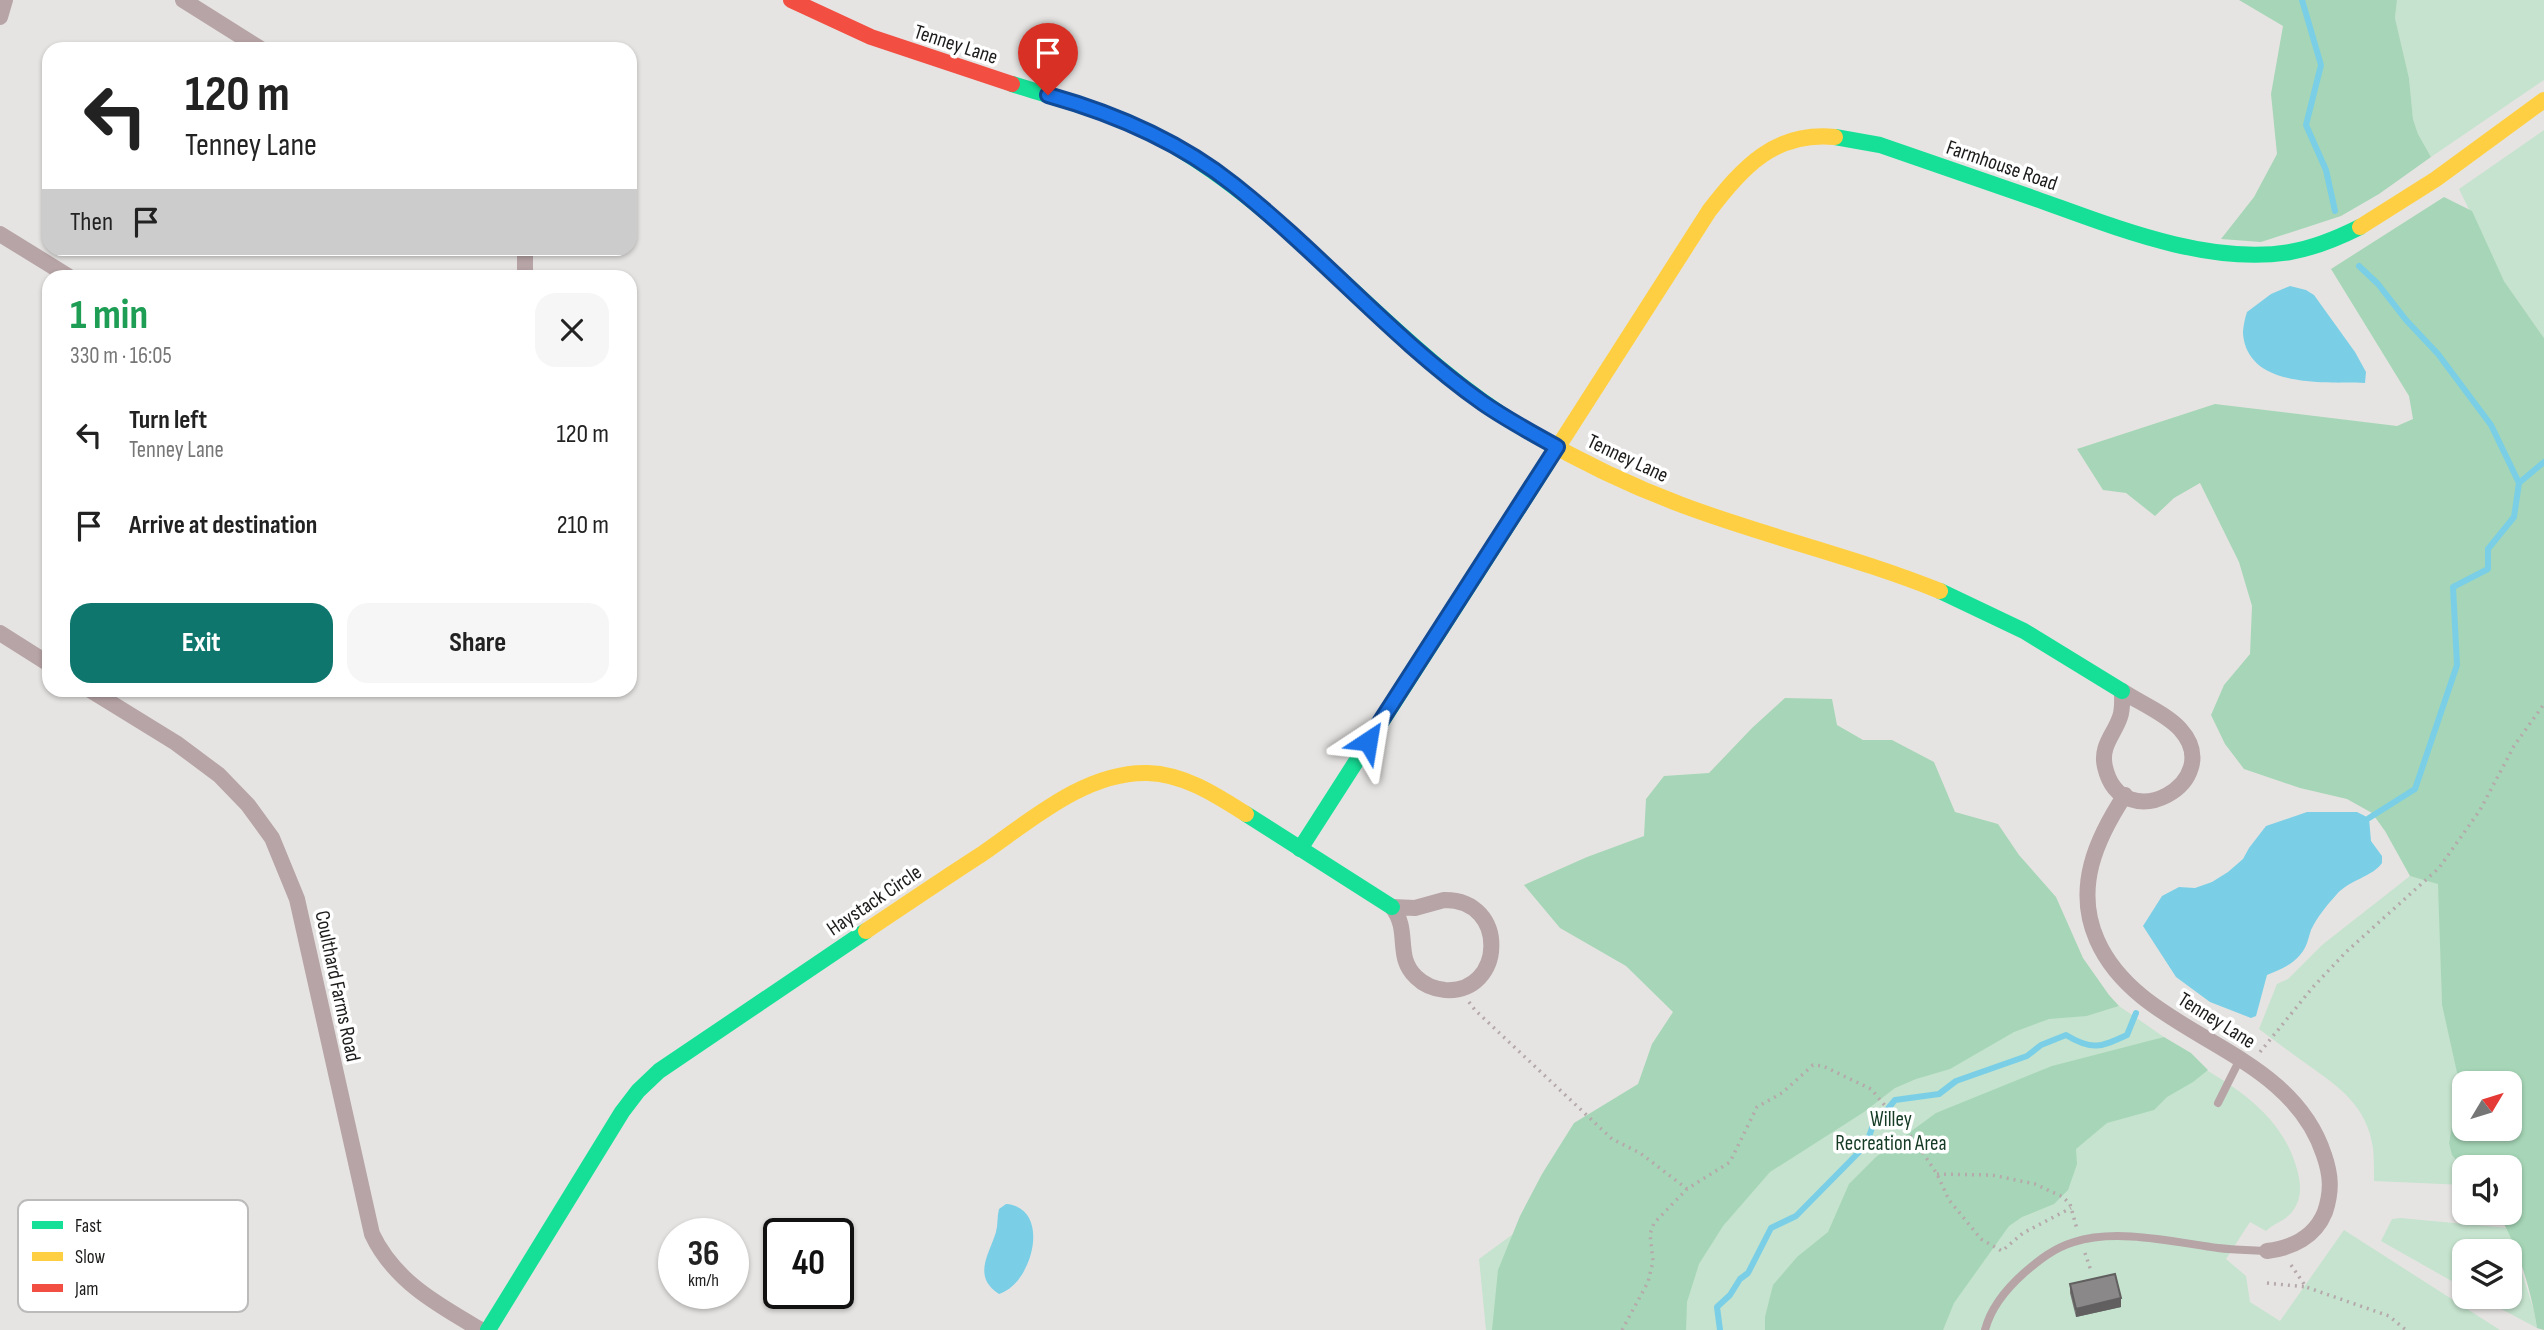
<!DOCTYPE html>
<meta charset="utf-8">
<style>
:root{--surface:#fff;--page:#f6f6f6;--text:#222;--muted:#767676;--accent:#0f766e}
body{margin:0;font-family:"Sofia Sans Condensed",sans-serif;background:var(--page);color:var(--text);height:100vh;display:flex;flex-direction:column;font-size:26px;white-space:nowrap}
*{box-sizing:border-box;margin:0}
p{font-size:23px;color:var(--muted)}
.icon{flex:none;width:38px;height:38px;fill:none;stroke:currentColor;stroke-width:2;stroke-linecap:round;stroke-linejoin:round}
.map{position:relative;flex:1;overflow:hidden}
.drawer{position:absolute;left:42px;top:270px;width:595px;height:427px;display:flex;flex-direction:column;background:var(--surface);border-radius:21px;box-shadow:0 2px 5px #0004}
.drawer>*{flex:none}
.top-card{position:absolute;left:42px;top:42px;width:595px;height:214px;border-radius:21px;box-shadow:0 2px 5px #0004;background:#fff;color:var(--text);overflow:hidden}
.needle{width:46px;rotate:52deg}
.tools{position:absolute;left:2452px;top:1071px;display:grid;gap:14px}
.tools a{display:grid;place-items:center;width:70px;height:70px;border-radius:14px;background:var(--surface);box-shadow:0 2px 5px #0004;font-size:35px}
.speed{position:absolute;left:658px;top:1218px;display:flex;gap:14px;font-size:35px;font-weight:700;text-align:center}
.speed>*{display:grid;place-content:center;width:91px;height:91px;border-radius:50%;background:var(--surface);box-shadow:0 2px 5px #0004;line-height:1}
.speed small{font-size:18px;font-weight:400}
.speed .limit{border:4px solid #111;border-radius:10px;background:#fff;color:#111}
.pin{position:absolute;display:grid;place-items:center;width:60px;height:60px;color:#fff;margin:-72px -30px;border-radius:50% 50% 50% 0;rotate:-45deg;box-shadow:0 0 7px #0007}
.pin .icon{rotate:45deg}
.me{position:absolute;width:77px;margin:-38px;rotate:33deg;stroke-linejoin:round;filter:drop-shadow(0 0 5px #0008)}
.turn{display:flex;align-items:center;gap:24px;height:147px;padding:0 28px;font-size:32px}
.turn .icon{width:91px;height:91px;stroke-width:2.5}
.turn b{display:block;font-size:49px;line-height:60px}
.then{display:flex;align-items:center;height:66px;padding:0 28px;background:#0003;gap:14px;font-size:26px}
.round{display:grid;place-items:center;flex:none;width:74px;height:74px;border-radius:21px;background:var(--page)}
.overview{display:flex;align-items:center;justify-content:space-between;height:119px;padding:0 28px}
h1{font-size:42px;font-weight:700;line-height:52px;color:#1e9e55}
.button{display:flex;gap:14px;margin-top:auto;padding:14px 28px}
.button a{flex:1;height:80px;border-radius:21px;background:var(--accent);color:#fff;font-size:28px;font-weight:700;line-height:80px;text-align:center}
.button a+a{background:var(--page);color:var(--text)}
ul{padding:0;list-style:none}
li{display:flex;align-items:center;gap:21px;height:91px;padding:0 28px}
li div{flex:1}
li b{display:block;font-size:26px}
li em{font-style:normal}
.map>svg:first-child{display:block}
.green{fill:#c5e3ce}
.forest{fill:#a6d6b7;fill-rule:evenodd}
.water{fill:#7acfe6}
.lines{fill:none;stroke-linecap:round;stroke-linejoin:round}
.stream{stroke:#7acfe6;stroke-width:6}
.path{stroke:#b5a9ab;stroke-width:3.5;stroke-dasharray:2 5;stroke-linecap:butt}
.lane{stroke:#b7a4a7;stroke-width:8}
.street{stroke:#b7a4a7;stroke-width:16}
.fast{stroke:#16e098;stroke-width:16}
.slow{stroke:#ffcf43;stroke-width:16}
.jam{stroke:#f24e42;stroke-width:16}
.wall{fill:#777575}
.shaded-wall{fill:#615f5f}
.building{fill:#8a8888;stroke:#615f5f;stroke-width:2}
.route-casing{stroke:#114b97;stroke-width:18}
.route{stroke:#1a73e8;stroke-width:12}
.labels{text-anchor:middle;stroke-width:7;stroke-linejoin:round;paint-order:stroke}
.street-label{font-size:21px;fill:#1d1c1b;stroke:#fff}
.park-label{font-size:21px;fill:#153b25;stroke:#fff}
.key{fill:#fff;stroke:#bbb;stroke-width:2}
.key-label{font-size:19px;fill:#1d1c1b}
</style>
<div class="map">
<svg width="2544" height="1330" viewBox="0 0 2544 1330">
<rect width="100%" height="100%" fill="#e6e4e2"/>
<g class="green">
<path d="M2397 0H2544V80L2431 157 2418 134 2413 119 2409 78 2395 18Z"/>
<path d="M2544 130V338L2504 281 2459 189Z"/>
<path d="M1823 854 2087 1016 2119 1006 2164 1037 2155 1040C2209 1073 2277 1101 2296 1166 2301 1182 2303 1198 2292 1212 2285 1221 2274 1223 2266 1231L2250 1222 2226 1259 2246 1276 2250 1302 2280 1321 2344 1230 2500 1330H1486L1479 1259 1659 1127Z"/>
<path d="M2410 876 2439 883 2442 1005 2459 1082 2449 1143 2456 1163 2464 1171V1185L2374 1181C2374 1170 2374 1158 2373 1148 2367 1106 2339 1087 2308 1065 2291 1053 2275 1041 2259 1029L2277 984 2288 979 2322 945Z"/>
<path d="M2400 1218 2508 1228 2534 1311 2537 1328 2479 1297H2510V1251H2464V1288L2381 1241 2392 1219Z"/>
</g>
<g class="forest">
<path d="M2239 0H2397L2395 18 2409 78 2413 119 2418 134 2431 157 2379 194 2341 216 2261 242 2221 239 2254 197 2277 154 2271 94 2283 26Z"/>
<path d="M2444 197 2472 211 2504 281 2544 338V1330L2537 1328C2532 1294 2517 1241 2497 1213H2510V1167H2464V1171L2452 1155 2449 1143 2459 1082 2442 1005 2438 884 2410 876 2385 831 2372 813 2347 799 2300 788 2244 769 2225 744 2211 715 2224 685 2250 654 2252 606 2239 562 2200 483 2174 498 2155 516 2126 493 2103 490 2077 449 2215 404 2397 426 2413 419 2409 396 2331 269ZM2464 1083H2510V1129H2464Z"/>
<path d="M1785 698 1832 699 1837 725 1863 740H1892L1934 762 1955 812 1998 824 2019 855 2056 897 2083 958 2109 995 2119 1006 2087 1016 2049 1019 2014 1032 1950 1069 1916 1079 1895 1088 1864 1112 1770 1172 1723 1226 1699 1264 1687 1302 1686 1330H1492L1498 1270 1520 1216 1542 1174 1574 1123 1638 1084 1652 1044 1673 1012 1626 966 1560 928 1524 885 1587 857 1644 836 1646 799 1664 776 1709 773 1752 728Z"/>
<path d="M2164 1037 2191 1053 2208 1070 2193 1082 2167 1097 2154 1110 2107 1123 2076 1149 2077 1164 2068 1190 2054 1204 2022 1217 2009 1226 1954 1303 1943 1330H1765V1317L1773 1285 1797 1257 1828 1232 1849 1184 1876 1157 1936 1113 2052 1066Z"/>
</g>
<g class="water">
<path d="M2290 286 2306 290 2314 295 2355 352 2366 372 2365 383C2325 382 2248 389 2243 334 2243 327 2245 318 2247 312L2271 294Z"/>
<path d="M2307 812H2357L2369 818 2371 841 2382 856V863C2372 877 2351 879 2337 894 2328 904 2317 917 2311 930 2308 939 2307 947 2300 955 2292 965 2279 970 2267 975L2256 1016 2251 1018 2210 1002 2176 977 2143 926 2162 896 2179 887 2195 888 2212 882 2228 872 2243 859 2249 848 2266 826Z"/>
<path d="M1006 1204C1052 1207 1033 1284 999 1294 972 1276 989 1255 996 1232 998 1224 997 1217 999 1209Z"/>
</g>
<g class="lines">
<g class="stream">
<path d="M2302 0 2321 65 2306 125 2326 170 2335 211"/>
<path d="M2359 266 2378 284 2406 320 2438 354 2491 425 2519 483"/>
<path d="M2369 818 2415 789 2457 665 2453 587 2488 569V549L2514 517 2519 483 2544 462"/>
<path d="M1720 1330 1717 1307 1730 1295 1740 1279 1748 1273 1771 1228 1796 1216 1866 1145 1872 1128 1895 1100 1939 1094 1956 1081 2027 1056 2041 1045 2066 1035C2092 1051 2101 1047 2127 1035L2136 1013"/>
</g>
<g class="path">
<path d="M1469 1002 1475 1010 1612 1139 1640 1153 1687 1189"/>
<path d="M2260 1052 2313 987 2346 952 2439 868 2480 810 2514 746 2544 704"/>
<path d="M1937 1174 1992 1175 2035 1184 2063 1197 2070 1204 2077 1229"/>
<path d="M2085 1253 2091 1271"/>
<path d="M2291 1265 2306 1287 2389 1316 2406 1330"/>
<path d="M2267 1283 2306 1287"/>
<path d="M1622 1330 1648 1282 1653 1261 1650 1234 1654 1223 1687 1189 1730 1162 1757 1107 1782 1093 1813 1065 1823 1066 1871 1089 1917 1144 1937 1174 1949 1200 1981 1239 2002 1251 2023 1233 2071 1208"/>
</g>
<g class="lane">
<path d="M2218 1103 2240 1059"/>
<path d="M1985 1330C1991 1307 2006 1289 2024 1273 2039 1260 2054 1248 2074 1242 2116 1228 2174 1242 2218 1248 2234 1250 2251 1250 2267 1251"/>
</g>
<g class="street">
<path d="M183 0 261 49"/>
<path d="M0 17 5 0"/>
<path d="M0 234 68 276"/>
<path d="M525 276V248"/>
<path d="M0 633 49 664"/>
<path d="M90 690 176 743 219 775 248 805 272 838 297 899 372 1234C394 1281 438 1305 481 1330"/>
<path d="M2122 691C2140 703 2165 713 2180 729 2228 782 2122 840 2105 767 2100 746 2114 735 2120 717 2123 709 2122 700 2122 691Z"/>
<path d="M2125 795C2096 839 2074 888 2097 940 2140 1038 2288 1044 2324 1155 2331 1175 2332 1191 2325 1212 2315 1237 2292 1248 2267 1251"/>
<path d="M1444 900C1509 899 1505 994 1445 990 1435 989 1424 985 1416 977 1394 956 1411 931 1392 907L1415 908Z"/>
</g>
<g class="fast">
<path d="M1012 84C1069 102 1128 117 1179 149 1310 229 1401 358 1533 434"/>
<path d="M1835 137 1880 145C1932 163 1984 181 2036 199 2112 226 2208 266 2290 252 2314 248 2338 238 2360 227"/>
<path d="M1940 591 2024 631 2122 691"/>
<path d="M1246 814 1392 907"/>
<path d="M1300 849 1547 464"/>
<path d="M488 1330 622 1112 638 1091 659 1071 866 931"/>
</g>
<g class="slow">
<path d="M2360 227 2436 179 2544 100"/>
<path d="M1533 434C1581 462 1631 486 1682 505 1767 537 1856 557 1940 591"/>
<path d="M1547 464 1709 211C1743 167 1775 131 1835 137"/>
<path d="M866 931C905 905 943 879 982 854 1030 821 1086 771 1148 773 1184 774 1216 795 1246 814"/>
</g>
<path class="jam" d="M791 0 871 37 1012 84"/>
</g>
<path class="wall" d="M2070 1284 2121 1307 2076 1317 2070 1293Z"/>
<path class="shaded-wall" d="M2121 1298V1307L2076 1317V1309Z"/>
<path class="building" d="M2115 1274 2121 1298 2076 1309 2070 1284Z"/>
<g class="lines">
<g class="route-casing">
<path id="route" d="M1048 95C1116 114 1180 142 1234 185 1321 254 1393 339 1483 403 1506 419 1532 433 1557 447L1368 741"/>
</g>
<use href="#route" class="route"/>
</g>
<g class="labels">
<g class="street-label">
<text transform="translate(956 44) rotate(18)" y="7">Tenney Lane</text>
<text transform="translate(2002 165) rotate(19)" y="7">Farmhouse Road</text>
<text transform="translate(1628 458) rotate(25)" y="7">Tenney Lane</text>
<text transform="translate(874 900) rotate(-34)" y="7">Haystack Circle</text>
<text transform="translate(338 986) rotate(78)" y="7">Coulthard Farms Road</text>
<text transform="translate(2217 1020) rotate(32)" y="7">Tenney Lane</text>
</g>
<g class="park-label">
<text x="1891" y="1126">Willey<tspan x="1891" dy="24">Recreation Area</tspan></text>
</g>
</g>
<rect x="18" y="1200" width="230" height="112" rx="10" class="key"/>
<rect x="32" y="1221" width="31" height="8" fill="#16e098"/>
<rect x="32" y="1252" width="31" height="9" fill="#ffcf43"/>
<rect x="32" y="1284" width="31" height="8" fill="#f24e42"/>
<g class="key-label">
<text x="75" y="1232">Fast</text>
<text x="75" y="1263">Slow</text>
<text x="75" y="1295">Jam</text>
</g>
</svg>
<div class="tools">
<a><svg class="needle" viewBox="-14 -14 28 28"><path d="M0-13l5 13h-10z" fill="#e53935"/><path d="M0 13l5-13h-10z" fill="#767676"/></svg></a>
<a><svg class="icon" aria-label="sound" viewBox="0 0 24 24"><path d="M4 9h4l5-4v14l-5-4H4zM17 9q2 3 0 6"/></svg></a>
<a><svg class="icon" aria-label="layers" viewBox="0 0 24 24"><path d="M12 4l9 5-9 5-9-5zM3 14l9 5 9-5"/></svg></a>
</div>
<div class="speed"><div>36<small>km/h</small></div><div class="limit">40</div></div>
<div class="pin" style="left:1048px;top:95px;background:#d93025"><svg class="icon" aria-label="arrive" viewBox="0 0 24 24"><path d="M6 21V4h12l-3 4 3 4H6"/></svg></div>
<svg class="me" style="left:1368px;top:741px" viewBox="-20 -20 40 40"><path d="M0-17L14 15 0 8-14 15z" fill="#1a73e8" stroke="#fff" stroke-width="4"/></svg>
<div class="top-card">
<div class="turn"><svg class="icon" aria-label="left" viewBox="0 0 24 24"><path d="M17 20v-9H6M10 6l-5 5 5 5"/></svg><div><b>120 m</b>Tenney Lane</div></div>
<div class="then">Then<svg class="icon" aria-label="arrive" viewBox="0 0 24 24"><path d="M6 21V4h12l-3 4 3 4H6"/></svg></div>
</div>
<section class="drawer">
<div class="overview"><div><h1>1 min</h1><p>330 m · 16:05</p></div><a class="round"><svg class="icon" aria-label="close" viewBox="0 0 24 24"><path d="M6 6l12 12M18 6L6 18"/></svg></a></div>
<ul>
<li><svg class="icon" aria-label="left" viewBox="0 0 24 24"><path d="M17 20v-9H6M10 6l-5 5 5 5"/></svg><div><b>Turn left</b><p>Tenney Lane</p></div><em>120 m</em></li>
<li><svg class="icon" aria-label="arrive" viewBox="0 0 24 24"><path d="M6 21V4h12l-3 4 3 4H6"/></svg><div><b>Arrive at destination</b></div><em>210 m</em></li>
</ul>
<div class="button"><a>Exit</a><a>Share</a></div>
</section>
</div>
